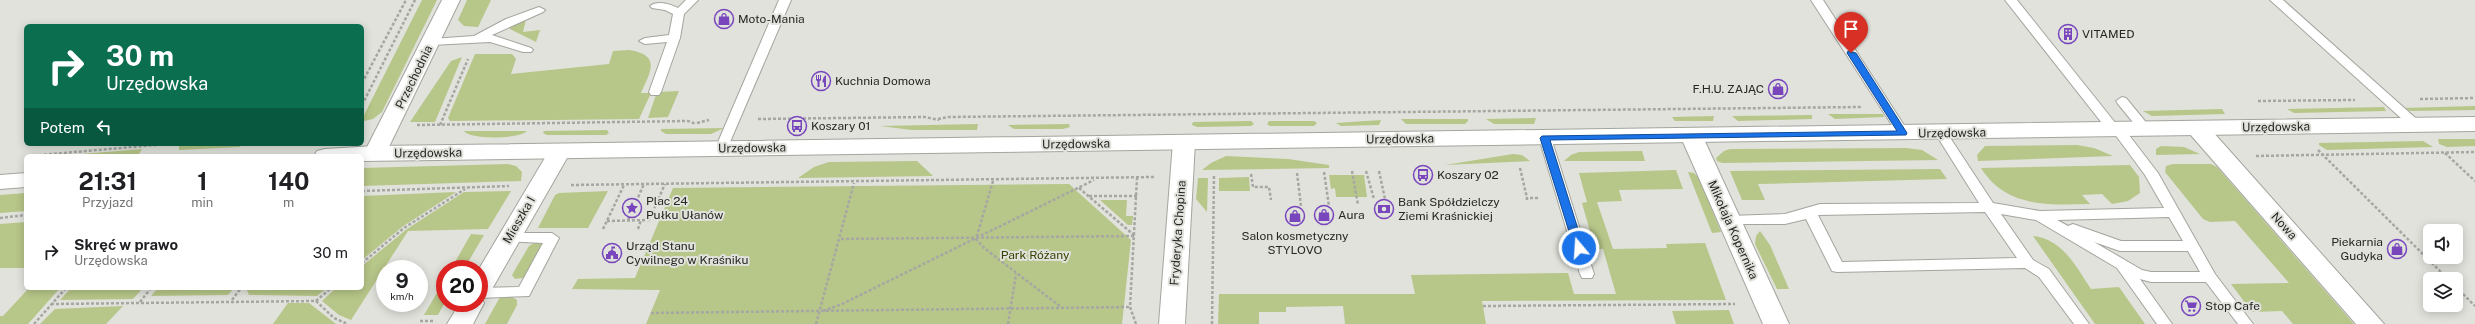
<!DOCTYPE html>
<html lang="pl">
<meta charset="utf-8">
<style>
:root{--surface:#fff;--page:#f2f2f2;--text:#202124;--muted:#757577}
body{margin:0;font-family:"Public Sans",sans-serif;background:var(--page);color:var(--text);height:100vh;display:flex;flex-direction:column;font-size:15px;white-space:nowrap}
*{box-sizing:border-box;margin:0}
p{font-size:13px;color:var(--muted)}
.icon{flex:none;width:22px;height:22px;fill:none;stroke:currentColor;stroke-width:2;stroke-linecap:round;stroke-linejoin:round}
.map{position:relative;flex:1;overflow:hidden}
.panel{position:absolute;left:24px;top:154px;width:340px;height:136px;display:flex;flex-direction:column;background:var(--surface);border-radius:6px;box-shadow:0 2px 10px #0003}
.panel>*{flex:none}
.guide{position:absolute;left:24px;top:24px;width:340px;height:122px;border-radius:6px;box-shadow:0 2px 10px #0003;background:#0b6e4f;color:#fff;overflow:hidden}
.tools{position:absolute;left:2423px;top:224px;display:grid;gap:8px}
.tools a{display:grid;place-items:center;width:40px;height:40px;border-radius:6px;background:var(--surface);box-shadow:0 2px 10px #0003;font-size:20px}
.speed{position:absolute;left:376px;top:260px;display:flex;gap:8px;font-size:20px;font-weight:700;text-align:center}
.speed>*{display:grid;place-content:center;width:52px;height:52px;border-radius:50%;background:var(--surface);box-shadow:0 2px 10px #0003;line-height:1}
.speed small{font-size:10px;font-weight:400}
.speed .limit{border:6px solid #d22;background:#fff;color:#111}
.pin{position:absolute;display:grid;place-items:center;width:34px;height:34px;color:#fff;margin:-41px -17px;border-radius:50% 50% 50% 0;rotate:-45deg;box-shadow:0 0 4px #0007}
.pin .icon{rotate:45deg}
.me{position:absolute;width:44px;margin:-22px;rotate:342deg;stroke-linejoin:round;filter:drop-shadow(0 0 3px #0008)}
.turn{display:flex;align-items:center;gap:14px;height:84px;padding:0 16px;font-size:18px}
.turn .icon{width:52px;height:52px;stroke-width:2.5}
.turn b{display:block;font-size:28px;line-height:34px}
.then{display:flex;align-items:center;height:38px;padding:0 16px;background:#0003;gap:8px;font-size:15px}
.eta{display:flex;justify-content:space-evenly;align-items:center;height:68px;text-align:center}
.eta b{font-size:24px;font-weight:700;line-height:28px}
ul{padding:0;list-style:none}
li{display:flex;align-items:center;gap:12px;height:60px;padding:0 16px}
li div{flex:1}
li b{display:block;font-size:15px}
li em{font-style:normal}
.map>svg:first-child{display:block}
.green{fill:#b7c689}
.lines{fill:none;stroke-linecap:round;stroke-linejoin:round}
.service-casing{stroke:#a3a59e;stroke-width:2}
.minor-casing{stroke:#a3a59e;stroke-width:2}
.tertiary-casing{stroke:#a3a59e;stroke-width:2}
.path{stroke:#a6a7a2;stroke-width:2.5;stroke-dasharray:3 2;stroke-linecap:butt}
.service{fill:#fff;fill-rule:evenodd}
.minor{fill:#fff;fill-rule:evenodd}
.tertiary{fill:#fff;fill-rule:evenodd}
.route{fill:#1a73e8;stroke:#114b97}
.labels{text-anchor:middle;stroke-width:4;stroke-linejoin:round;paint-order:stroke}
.poi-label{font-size:12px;fill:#272725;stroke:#e0e2db;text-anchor:start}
.street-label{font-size:12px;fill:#272725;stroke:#e0e2db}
.park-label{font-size:12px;fill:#374101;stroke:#e0e2db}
</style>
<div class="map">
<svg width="2475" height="324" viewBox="0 0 2475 324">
<rect width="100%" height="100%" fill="#e0e2db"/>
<g class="green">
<path d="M422 0H437L382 112 373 119 364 121 362 119Z"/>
<path d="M467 0H491L478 27 464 26 458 20Z"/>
<path d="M526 19 523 32 540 30 536 42 510 29V26Z"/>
<path d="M629 50C662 55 650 72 641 93H651L639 119 450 121 448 118 475 54H512L516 59 511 74 609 64 613 51Z"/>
<path d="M462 57 435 122H410L451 61Z"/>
<path d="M679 91 668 117 648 118 657 92Z"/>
<path d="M2475 106V110L2411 111 2403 108Z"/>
<path d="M2384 107 2386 111 2294 113 2287 109Z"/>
<path d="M2222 109 2225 114 2152 116 2143 111Z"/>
<path d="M1828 114H1883L1884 117 1835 119Z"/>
<path d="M1812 115V119L1738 121 1732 116Z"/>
<path d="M1714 116 1713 121H1675L1672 117Z"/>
<path d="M1536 118 1534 124H1494L1486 119Z"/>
<path d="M1401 119H1468V121L1465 124H1406Z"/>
<path d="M1381 120 1379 125 1341 126 1336 123Z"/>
<path d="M1251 121 1254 124 1251 126 1197 127 1192 125 1193 122Z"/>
<path d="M1269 121H1314L1317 123 1314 126H1270L1267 124Z"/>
<path d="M978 124 977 130H912L880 126Z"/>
<path d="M1069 124 1070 127 1063 129H1014L1008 125Z"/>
<path d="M724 128 711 134H666L661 131V129Z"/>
<path d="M607 130 609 133 606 135H547L543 133 544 131Z"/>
<path d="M464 131H527C520 139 469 140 464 131Z"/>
<path d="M2438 139H2475V146L2447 147 2439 144Z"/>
<path d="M2423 141 2433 147 2327 150 2319 145V143Z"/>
<path d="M196 144H241L240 147 179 150V145Z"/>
<path d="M2077 145 2094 148 2113 156 1978 161 1977 155 1985 146Z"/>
<path d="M2161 146 2184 147 2200 154 2156 155V149Z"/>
<path d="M1906 148 1922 150 1938 160 1722 163 1717 161 1716 158 1724 151 1730 149Z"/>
<path d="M142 149 138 156H57Z"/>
<path d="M1642 151 1645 161H1564L1571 155 1579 152Z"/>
<path d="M1513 154 1522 155 1530 161 1445 165Z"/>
<path d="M1226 156 1288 159 1329 165V168L1202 170 1211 163Z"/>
<path d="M917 161 933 176 798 178 814 167 829 162Z"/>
<path d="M508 164 516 166 522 172 521 181 362 186V168Z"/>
<path d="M2173 164H2211L2217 167 2354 324H2293L2282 311 2252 312 2231 284 2289 283 2235 221 2210 222 2203 219 2165 172 2166 166Z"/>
<path d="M2130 165 2139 177 2140 193 2128 201 2112 204 2102 194 2082 195 2090 204C2049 205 2006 208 1981 168Z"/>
<path d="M1940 169 1947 179 1758 184 1765 200H1742L1730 171Z"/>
<path d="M1676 170 1683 189 1619 190 1622 201 1597 202 1613 249 1667 248 1666 244 1705 243 1726 300 1482 301 1486 324H1345L1343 306 1286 307V312H1259V324H1218L1219 294H1415L1411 275 1568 273 1574 294H1616L1603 249H1595L1582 203 1587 202 1579 173Z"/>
<path d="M1688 172 1694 173 1699 178 1721 232 1712 233Z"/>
<path d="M1329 175H1364L1367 197H1336L1335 188 1331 189Z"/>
<path d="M1249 177 1250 191H1219V178Z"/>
<path d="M1198 178H1208L1207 212 1196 199Z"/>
<path d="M1069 184 1131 240 1122 324H646L660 290 572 289 578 279 635 278 673 188Z"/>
<path d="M511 191 488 229 408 231 351 320 339 315 322 301 336 288H362V266L407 229 464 192Z"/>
<path d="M608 191 588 228H538L555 195 559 193Z"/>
<path d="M456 192 402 227 362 260V196Z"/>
<path d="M26 193V211L0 213V195Z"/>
<path d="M1100 200H1127L1126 216H1133L1132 225H1128Z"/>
<path d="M26 222V268H0V224Z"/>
<path d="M1760 231 1770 245 1789 289H1777L1755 244 1756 236Z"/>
<path d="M471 234 484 235 464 269H451Z"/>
<path d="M2033 236C2063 239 2076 267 2091 289L2119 287 2145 324H2095Z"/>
<path d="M536 242 543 243 529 277 515 279 512 275 529 246Z"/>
<path d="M445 279V302L438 315H424Z"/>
<path d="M29 288H60L28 324H0V316H3Z"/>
<path d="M71 288H143L133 299 60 300Z"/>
<path d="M158 288H234L228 295 151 296Z"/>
<path d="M246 288H327L317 296 249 295Z"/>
<path d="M500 297H512L517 300V305L507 324H485Z"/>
<path d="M288 303H309L336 324H273Z"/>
<path d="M123 306 106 324H40L55 309Z"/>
<path d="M1729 310 1734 324H1676L1672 311Z"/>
</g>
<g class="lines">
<g class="service-casing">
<g id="service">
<path d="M686 0H698L684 14 680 38 661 92 659 95H651L649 92 667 42 645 44 639 41 645 38 669 35 673 14 665 10 652 8 650 6C657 0 670 4 678 8Z"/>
<path d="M779 0H791L727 149 721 153 716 152 715 149Z"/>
<path d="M1811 0H1823L1909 133 1907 136H1899Z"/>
<path d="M2005 0H2017L2117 125 2122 126 2158 173 2215 274 2253 324H2238L2206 282H2151L2140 279 2172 324H2157L2117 268 2036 220 2001 214 2033 260 2049 269 2089 324H2074L2039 277 2025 268 1837 272 1832 271 1806 219 1785 224H1724L1722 221 1729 216 1785 214 1820 204 1979 203 1935 133 1941 129 1945 130 1993 203 2040 211 2164 208 2145 175 2114 133 2109 132ZM1985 212 2017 258 1842 262 1818 215ZM2169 217 2183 241H2121L2073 224 2068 226 2057 220ZM2094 242 2120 251H2188L2200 272H2151L2142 270Z"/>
<path d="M2270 0H2283L2420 122 2422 125 2420 128H2412Z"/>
<path d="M539 7 545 10 543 12 492 35 531 48 533 50 531 52H523L490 42 431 45 425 42 431 39 474 36 506 19Z"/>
<path d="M2122 97 2126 98 2149 126 2151 129 2149 132H2141L2118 104 2116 101Z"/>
<path d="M1545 134 1551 138 1594 274 1592 278H1582L1580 274 1539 138Z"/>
<path d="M510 233H552L559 238 529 296 479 298V288L519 287 543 243 505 241 503 238 505 235Z"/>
</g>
</g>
<g class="minor-casing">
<g id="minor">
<path d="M442 0H460L386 153 383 158 375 160 367 158 364 153Z"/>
<path d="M2197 121 2205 123 2384 324H2356L2189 133 2186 128 2189 123Z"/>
<path d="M1691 128 1699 130 1702 135 1789 324H1763L1680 135 1683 130Z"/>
<path d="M1184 135 1192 137 1195 142 1185 324H1159L1173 142 1176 137Z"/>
<path d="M560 144 568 146 571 151 488 296 481 298 484 303 473 324H447L460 303H479V269L549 151 552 146Z"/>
</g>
</g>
<g class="tertiary-casing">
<g id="tertiary">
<path d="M2475 117V131L362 161V156H314L317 151 325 149 375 146Z"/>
<path d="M26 173V187L0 189V175Z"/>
</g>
</g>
<g class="path">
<path d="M362 83 406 0"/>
<path d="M2420 99 2475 98"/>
<path d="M2258 101 2355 100"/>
<path d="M362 105 415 0"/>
<path d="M758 119 925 117 939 120"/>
<path d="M938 119 948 117 1861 107"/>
<path d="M697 123 709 120"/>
<path d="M417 125 688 121 696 124"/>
<path d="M440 125 468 59"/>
<path d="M2318 150 2448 279"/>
<path d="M2445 153 2475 181"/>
<path d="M29 156 167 144"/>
<path d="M2256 156 2475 152"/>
<path d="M1520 168 1527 198"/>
<path d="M1352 171 1358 205"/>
<path d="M1366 171 1374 199"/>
<path d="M1379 171 1385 199"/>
<path d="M1324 172 1329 206"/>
<path d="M1297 173 1301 206"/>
<path d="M1251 174 1253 187H1269L1271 200"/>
<path d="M993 181 976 239 984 248 1061 307"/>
<path d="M571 185 1154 177"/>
<path d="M1079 188 1135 236"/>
<path d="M362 191 509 186"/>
<path d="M1089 196H1137"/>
<path d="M1527 200V198H1540"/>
<path d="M0 218 26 215"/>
<path d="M628 220 644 184"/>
<path d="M607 221 649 220 665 184"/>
<path d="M603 229 624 185"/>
<path d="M638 229 641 220"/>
<path d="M841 239 1135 236"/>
<path d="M362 263 404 228 465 189"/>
<path d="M2456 287 2475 306"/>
<path d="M232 300 241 288"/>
<path d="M316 301 331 288"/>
<path d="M140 302 151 288"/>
<path d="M51 304 316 301 334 318 348 324"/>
<path d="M1483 306 1735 304"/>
<path d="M823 311 842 304 1094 180"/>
<path d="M651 313 1130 307"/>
<path d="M420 321H433"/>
<path d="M34 324 66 288"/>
<path d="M816 324 854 183"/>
<path d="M1008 324 1016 274"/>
<path d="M1136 324 1130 307 1137 178"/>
<path d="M1212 324 1214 175"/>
</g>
<use href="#service" class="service"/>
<use href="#minor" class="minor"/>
<use href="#tertiary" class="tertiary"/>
</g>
<path class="route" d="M1848 51 1856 53 1907 133 1906 135 1550 140 1584 248 1579 252 1575 251 1540 138 1542 136 1897 131 1847 53Z"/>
<defs>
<g id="shop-ring" transform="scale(1)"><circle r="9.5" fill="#e0e2db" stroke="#7845bd" stroke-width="1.5"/><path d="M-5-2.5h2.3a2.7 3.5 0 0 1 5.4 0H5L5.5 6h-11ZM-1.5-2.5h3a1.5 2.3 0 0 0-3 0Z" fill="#7845bd"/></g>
<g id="building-ring" transform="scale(1)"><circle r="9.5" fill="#e0e2db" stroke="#7845bd" stroke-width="1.5"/><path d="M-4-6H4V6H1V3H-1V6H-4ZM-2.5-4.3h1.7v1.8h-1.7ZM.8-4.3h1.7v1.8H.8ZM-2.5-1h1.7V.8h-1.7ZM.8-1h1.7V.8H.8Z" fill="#7845bd"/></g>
<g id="restaurant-ring" transform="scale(1)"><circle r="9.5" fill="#e0e2db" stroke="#7845bd" stroke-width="1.5"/><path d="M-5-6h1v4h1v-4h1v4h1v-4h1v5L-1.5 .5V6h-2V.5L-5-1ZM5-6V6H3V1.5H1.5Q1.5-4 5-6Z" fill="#7845bd"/></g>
<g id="bus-ring" transform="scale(1)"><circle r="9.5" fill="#e0e2db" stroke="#7845bd" stroke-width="1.5"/><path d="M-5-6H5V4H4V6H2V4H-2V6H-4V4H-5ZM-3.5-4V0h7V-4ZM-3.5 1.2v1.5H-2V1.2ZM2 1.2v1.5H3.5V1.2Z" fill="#7845bd"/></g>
<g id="sight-ring" transform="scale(1)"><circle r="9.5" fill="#e0e2db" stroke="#7845bd" stroke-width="1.5"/><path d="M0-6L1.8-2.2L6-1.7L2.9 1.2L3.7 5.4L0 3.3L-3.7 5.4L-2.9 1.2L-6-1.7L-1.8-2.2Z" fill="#7845bd"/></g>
<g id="bank-ring" transform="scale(1)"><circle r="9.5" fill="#e0e2db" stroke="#7845bd" stroke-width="1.5"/><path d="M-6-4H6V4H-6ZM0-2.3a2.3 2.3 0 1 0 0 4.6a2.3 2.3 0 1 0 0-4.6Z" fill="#7845bd"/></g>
<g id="civic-ring" transform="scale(1)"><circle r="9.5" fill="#e0e2db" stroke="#7845bd" stroke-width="1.5"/><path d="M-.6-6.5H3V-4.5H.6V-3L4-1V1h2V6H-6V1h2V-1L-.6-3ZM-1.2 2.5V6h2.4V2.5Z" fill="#7845bd"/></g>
<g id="supermarket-ring" transform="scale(1)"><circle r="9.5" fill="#e0e2db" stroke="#7845bd" stroke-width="1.5"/><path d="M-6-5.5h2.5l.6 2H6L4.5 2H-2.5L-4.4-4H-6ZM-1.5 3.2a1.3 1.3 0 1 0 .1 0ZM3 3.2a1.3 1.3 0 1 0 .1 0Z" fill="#7845bd"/></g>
</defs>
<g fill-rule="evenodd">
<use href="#shop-ring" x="724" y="19"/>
<use href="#building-ring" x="2068" y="34"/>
<use href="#restaurant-ring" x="821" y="81"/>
<use href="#shop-ring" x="1778" y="89"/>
<use href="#bus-ring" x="797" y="126"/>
<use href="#bus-ring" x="1423" y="175"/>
<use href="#sight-ring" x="632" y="208"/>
<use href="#bank-ring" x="1384" y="209"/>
<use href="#shop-ring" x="1324" y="215"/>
<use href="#shop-ring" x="1295" y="216"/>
<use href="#shop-ring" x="2397" y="249"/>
<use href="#civic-ring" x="612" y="253"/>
<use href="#supermarket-ring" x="2191" y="306"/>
</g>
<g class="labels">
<g class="poi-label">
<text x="738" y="23">Moto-Mania</text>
<text x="2082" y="38">VITAMED</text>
<text x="835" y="85">Kuchnia Domowa</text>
<text x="1764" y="93" text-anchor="end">F.H.U. ZAJĄC</text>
<text x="811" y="130">Koszary 01</text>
<text x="1437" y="179">Koszary 02</text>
<text x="646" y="205">Plac 24<tspan x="646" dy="14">Pułku Ułanów</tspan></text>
<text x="1398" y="206">Bank Spółdzielczy<tspan x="1398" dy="14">Ziemi Kraśnickiej</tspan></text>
<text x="1338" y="219">Aura</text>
<text x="1295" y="240" text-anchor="middle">Salon kosmetyczny<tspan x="1295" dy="14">STYLOVO</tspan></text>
<text x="2383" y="246" text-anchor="end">Piekarnia<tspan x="2383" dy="14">Gudyka</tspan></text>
<text x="626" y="250">Urząd Stanu<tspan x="626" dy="14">Cywilnego w Kraśniku</tspan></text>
<text x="2205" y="310">Stop Cafe</text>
</g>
<g class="street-label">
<text transform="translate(414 77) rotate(-64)" y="4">Przechodnia</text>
<text transform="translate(2276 127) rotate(-1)" y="4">Urzędowska</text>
<text transform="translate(1952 133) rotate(-1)" y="4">Urzędowska</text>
<text transform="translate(1400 139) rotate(-1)" y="4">Urzędowska</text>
<text transform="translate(1076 144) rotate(-1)" y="4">Urzędowska</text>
<text transform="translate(752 148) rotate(-1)" y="4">Urzędowska</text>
<text transform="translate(428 153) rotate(-1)" y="4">Urzędowska</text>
<text transform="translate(519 220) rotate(-60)" y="4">Mieszka I</text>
<text transform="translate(2284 226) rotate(48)" y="4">Nowa</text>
<text transform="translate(1733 230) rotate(66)" y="4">Mikołaja Kopernika</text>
<text transform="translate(1178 233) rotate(-86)" y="4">Fryderyka Chopina</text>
</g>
<g class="park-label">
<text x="1035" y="259">Park Różany</text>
</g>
</g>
</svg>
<div class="tools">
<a><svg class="icon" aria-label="sound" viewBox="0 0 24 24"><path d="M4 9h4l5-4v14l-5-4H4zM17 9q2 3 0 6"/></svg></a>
<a><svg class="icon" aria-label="layers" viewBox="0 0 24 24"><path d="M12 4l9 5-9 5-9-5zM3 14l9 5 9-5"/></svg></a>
</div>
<div class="speed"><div>9<small>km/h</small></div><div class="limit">20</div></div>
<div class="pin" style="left:1851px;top:53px;background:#d93025"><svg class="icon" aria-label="arrive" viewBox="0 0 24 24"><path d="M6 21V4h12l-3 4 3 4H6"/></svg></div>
<svg class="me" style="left:1579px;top:248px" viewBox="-20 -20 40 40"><circle r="17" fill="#1a73e8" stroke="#fff" stroke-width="3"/><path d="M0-11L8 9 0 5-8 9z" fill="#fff"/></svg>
<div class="guide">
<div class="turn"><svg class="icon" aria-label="right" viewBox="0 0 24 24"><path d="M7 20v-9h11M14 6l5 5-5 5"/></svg><div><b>30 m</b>Urzędowska</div></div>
<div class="then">Potem<svg class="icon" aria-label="left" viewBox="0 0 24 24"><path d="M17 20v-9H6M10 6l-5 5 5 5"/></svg></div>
</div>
<section class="panel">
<div class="eta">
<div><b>21:31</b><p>Przyjazd</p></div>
<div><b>1</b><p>min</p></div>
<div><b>140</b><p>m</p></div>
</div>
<ul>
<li><svg class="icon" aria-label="right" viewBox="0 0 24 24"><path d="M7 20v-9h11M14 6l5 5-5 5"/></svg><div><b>Skręć w prawo</b><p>Urzędowska</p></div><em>30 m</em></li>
</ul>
</section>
</div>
